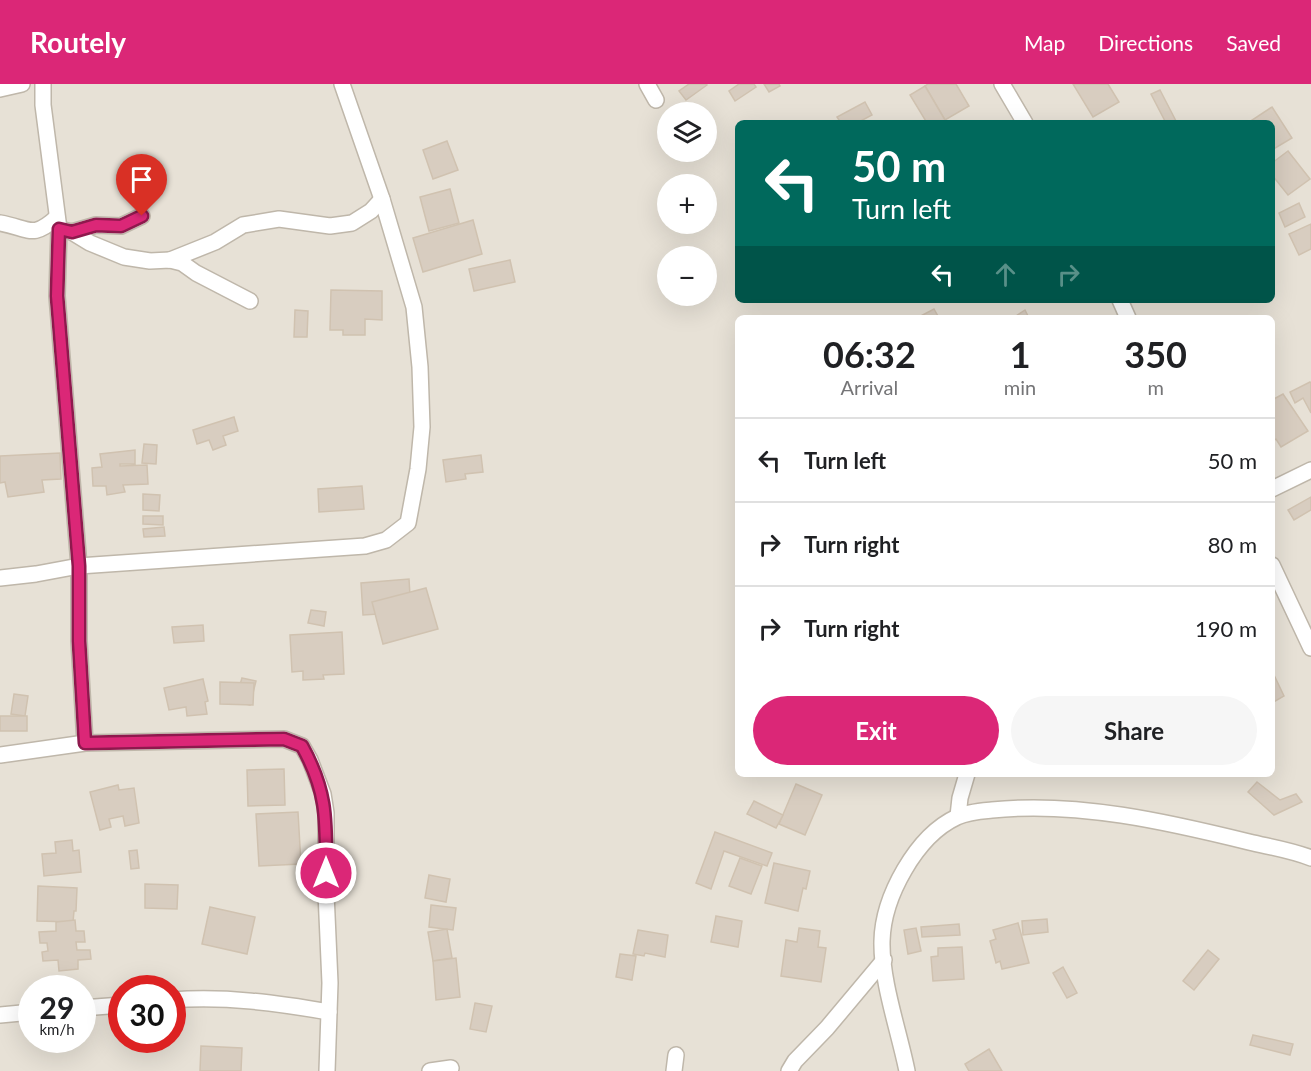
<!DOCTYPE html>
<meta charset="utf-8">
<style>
:root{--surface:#fff;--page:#f6f6f6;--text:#202124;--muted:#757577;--line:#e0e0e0;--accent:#db2777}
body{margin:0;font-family:Lato,sans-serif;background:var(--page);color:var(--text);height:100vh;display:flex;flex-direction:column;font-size:22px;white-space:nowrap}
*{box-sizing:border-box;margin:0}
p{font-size:20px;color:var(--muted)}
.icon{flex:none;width:33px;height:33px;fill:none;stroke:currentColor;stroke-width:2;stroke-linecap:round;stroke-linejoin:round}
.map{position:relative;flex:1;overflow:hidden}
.panel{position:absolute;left:735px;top:231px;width:540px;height:462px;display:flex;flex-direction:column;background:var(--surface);border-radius:9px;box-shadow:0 6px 24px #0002}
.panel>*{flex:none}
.hud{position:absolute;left:735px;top:36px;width:540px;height:183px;border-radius:9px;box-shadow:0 6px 24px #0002;background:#00695c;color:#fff;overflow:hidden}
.controls{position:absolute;left:657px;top:18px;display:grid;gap:12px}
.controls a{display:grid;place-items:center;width:60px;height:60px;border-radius:50%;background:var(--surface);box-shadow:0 6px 24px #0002;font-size:30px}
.speed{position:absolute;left:18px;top:891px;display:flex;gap:12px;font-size:30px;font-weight:700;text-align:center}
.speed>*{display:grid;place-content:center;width:78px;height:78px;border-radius:50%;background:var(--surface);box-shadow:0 6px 24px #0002;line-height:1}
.speed small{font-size:15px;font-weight:400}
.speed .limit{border:9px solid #d22;background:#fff;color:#111}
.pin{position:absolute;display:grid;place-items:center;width:51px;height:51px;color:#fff;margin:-62px -26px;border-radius:50% 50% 50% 0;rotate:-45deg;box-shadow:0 0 6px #0007}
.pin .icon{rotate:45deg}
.me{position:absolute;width:66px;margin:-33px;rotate:0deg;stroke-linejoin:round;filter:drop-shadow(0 0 4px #0008)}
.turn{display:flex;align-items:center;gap:21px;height:126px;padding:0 18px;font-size:27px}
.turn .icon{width:78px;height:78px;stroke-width:2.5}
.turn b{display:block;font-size:42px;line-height:51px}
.lanes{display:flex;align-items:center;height:57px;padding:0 18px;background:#0003;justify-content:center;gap:30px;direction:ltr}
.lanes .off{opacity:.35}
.eta{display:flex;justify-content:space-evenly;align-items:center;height:102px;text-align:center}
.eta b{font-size:36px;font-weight:700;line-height:42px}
.button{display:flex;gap:12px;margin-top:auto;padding:12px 18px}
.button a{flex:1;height:69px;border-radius:36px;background:var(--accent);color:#fff;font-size:24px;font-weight:700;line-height:69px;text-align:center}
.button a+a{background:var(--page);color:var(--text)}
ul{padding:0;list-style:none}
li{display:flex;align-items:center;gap:18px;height:84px;padding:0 18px;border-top:2px solid var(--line)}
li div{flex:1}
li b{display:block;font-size:22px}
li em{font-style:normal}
header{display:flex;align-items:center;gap:36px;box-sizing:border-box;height:84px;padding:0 30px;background:var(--accent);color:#fff}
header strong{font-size:28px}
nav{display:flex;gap:33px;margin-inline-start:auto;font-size:21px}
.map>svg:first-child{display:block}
.residential{fill:#e7e1d6;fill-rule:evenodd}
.building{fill:#d8cdc0;stroke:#d0c2b0;stroke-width:1.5}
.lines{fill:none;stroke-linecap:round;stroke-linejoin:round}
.street-casing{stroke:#bfb7aa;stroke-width:18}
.street{stroke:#fff;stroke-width:15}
.route-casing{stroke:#8e194d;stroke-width:15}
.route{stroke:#db2777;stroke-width:10}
</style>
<header>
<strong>Routely</strong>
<nav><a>Map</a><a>Directions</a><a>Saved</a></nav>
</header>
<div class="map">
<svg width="1311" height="987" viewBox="0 0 1311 987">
<rect width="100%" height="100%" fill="#f3efe8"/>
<path class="residential" d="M0 0H1311V987H0ZM668 28H706V68H668ZM738 39H1272V216H738ZM668 100H706V140H668ZM668 172H706V212H668ZM738 234H1272V690H738ZM32 904H82V956H32ZM122 904H172V956H122Z"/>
<g class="building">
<path d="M689 0H706L707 1 686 16 679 7Z"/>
<path d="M739 0H754L756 3 735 17 729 7Z"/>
<path d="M764 0H779L780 2 769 8Z"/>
<path d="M928 0H956L969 22 945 36 925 2Z"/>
<path d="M1073 0H1108L1119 18 1093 33Z"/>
<path d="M925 2 945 36 946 39H927L910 11Z"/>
<path d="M1160 6 1177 39H1166L1151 10Z"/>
<path d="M865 18 872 31 857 39H841L837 33Z"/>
<path d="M1272 23 1292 54 1272 66V39L1249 38Z"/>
<path d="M447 57 458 86 433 95 423 66Z"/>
<path d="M1288 67 1310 95 1288 111 1272 91V79Z"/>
<path d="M450 105 459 139 429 147 420 113Z"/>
<path d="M1299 119 1305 133 1285 143 1279 129Z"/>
<path d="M473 136 482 170 423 188 413 154Z"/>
<path d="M1311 140V165L1299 171 1289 150Z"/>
<path d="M510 176 515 198 474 207 469 185Z"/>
<path d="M331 206 382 207V236L365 235V251H343V246H330Z"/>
<path d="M934 225 939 234H917Z"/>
<path d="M295 226 308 227 307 253H294Z"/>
<path d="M1025 226 1029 234H1013Z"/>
<path d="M1310 298 1311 299V329L1303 314 1295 319 1290 308Z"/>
<path d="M1283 310 1308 347 1281 363 1276 355 1272 358V316Z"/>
<path d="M234 333 238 347 223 352 226 361 213 366 209 356 197 360 193 346Z"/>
<path d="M144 360 157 361 156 380 142 379Z"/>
<path d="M135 366V380H120V382L147 381 148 400 123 401 125 408 107 411 106 402H93L92 384 102 383 100 370Z"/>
<path d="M60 369 61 395 42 396 44 408 8 413 5 398 0 399V372Z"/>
<path d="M481 371 483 388 465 390 466 395 446 398 443 376Z"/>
<path d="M362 402 364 425 319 428 318 405Z"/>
<path d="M143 410 160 411 159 427 143 426Z"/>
<path d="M1311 413V426L1294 436 1288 426Z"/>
<path d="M143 432H163V441L143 440Z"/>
<path d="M164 443 165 452 144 453 143 445Z"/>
<path d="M409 495 411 528 363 531 361 499Z"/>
<path d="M426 504 438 545 383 560 372 518Z"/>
<path d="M311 526 326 528 324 542 308 539Z"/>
<path d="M203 541 204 557 174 559 172 543Z"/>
<path d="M342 548 344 590 323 591 324 595 303 596V587L292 588 290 551Z"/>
<path d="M1274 591 1284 612 1272 619V592Z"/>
<path d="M242 594 256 597 250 621 235 617Z"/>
<path d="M203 595 208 617 205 618 207 630 187 632 186 623 169 626 164 604Z"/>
<path d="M220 598 254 599 253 621 220 620Z"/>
<path d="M14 610 28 612 25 632 11 630Z"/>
<rect x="0" y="632" width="27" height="15"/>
<path d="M284 685 285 721 248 722 247 686Z"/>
<path d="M1257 698 1280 716 1296 710 1302 718 1274 731 1248 708Z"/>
<path d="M796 700 822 711 805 751 779 740Z"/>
<path d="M118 701 119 706 134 704 139 739 125 742 123 732 109 735 111 743 100 746 90 708Z"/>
<path d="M754 717 783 731 776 744 747 730Z"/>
<path d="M298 728 301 780 259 782 256 730Z"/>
<path d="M715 748 772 769 767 782 724 767 711 805 696 799Z"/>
<path d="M72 756 73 767 79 766 81 788 44 792 42 770 56 769 55 758Z"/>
<path d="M137 766 139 784 131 785 129 767Z"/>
<path d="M740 774 762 782 751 810 729 802Z"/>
<path d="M774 779 810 787 806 805 803 804 798 827 765 819Z"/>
<path d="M429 791 450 795 446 818 425 814Z"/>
<path d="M145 800 178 801 177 825 145 824Z"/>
<path d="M38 802 77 804 76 827H74L73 838 37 837Z"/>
<path d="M431 821 456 824 453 846 429 843Z"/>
<path d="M210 823 255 833 247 870 202 860Z"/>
<path d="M716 832 742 837 738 863 711 858Z"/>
<path d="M1047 835 1048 848 1023 851 1022 837Z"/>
<path d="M75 836 76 847H84L85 858H76L77 866H90L91 875 78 876V885L59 887 58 876 43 877 42 868 48 867 47 859H40L39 848 56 847V838Z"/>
<path d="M1018 839 1029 879 1002 885 1000 877 996 879 990 857 996 855 993 846Z"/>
<path d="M959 840 960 851 922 853 921 843Z"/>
<path d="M799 844 820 847 818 863 826 864 821 898 781 892 786 856 797 858Z"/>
<path d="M916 844 921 867 908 870 904 846Z"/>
<path d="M447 845 452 874 433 877 428 848Z"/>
<path d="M638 846 668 851 665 873 645 869 644 872 633 870Z"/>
<path d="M962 863 964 895 933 897 931 873 938 872V864Z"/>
<path d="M1208 866 1219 875 1194 906 1183 897Z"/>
<path d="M620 870 636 872 632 896 616 893Z"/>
<path d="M456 874 460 913 436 916 433 877Z"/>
<path d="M1063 883 1077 909 1067 914 1053 889Z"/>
<path d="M475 919 492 922 486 948 470 945Z"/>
<path d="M1253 951 1293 960 1290 971 1250 961Z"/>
<path d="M201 962 242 964 241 987H200Z"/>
<path d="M989 965 1002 987H969L965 980Z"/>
</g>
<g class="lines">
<g class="street-casing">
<g id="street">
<path d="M43 0V21L59 145 57 212 79 482V557L85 659"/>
<path d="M647 0 656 16"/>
<path d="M1002 0 1025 39"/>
<path d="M0 5 22 0"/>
<path d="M0 139C29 144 32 156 57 133"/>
<path d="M59 145 72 148 90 159 124 173 150 177 170 176 182 179 196 189 250 217"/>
<path d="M72 148 96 141 121 142 142 132"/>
<path d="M170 176 215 158 243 141 279 135 330 142 352 139 371 127 382 115"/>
<path d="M1120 216 1128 234"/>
<path d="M1272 405 1311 386"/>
<path d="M1272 481 1311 564"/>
<path d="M0 494 36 490 79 482 365 462 386 456 408 439 418 385 422 343 420 283 414 223 382 115 342 0"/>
<path d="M0 671 85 659 284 655 302 662 310 676 323 710 326 729V809L330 899 327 987"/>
<path d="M958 732 960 714 967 690"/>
<path d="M172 916C226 912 277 919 329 928"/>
<path d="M82 924 122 921"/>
<path d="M0 931 32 928"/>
<path d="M430 987 451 984"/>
<path d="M674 987 676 971"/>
<path d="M789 987 795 977 827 944 884 876"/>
<path d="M907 987C899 947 881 897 882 857 883 813 916 752 957 733 967 728 981 727 992 726 1076 717 1168 738 1249 758 1270 763 1291 766 1311 774"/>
</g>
</g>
<use href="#street" class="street"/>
</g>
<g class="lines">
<g class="route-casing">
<path id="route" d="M142 132 121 142 96 141 72 148 59 145 57 212 79 482V557L85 659 284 655 302 662C328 709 326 737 326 789"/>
</g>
<use href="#route" class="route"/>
</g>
</svg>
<div class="controls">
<a><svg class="icon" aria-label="layers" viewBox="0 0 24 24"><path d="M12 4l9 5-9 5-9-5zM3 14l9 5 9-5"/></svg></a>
<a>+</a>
<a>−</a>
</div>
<div class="speed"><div>29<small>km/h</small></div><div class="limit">30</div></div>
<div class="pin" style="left:142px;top:132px;background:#d93025"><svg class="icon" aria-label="arrive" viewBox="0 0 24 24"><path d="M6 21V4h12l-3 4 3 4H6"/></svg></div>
<svg class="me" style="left:326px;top:789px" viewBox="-20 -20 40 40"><circle r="17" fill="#db2777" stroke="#fff" stroke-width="3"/><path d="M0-11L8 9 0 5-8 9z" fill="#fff"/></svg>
<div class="hud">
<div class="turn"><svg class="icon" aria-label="left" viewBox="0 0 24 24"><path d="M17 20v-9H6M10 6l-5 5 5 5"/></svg><div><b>50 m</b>Turn left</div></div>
<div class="lanes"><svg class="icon" aria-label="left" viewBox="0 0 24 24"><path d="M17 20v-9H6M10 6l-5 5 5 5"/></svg><svg class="icon off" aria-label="ahead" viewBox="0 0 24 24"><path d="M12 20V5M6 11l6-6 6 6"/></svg><svg class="icon off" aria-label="right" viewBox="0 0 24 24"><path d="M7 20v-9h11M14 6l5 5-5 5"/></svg></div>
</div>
<section class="panel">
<div class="eta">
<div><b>06:32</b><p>Arrival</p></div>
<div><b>1</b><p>min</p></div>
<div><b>350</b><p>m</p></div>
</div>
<ul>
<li><svg class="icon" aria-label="left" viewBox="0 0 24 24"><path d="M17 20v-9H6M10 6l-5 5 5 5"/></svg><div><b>Turn left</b></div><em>50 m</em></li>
<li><svg class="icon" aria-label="right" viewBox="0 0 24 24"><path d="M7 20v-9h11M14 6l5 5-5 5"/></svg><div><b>Turn right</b></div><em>80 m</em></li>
<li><svg class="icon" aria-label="right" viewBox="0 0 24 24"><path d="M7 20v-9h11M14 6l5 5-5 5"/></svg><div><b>Turn right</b></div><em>190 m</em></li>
</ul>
<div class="button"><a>Exit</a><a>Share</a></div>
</section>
</div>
